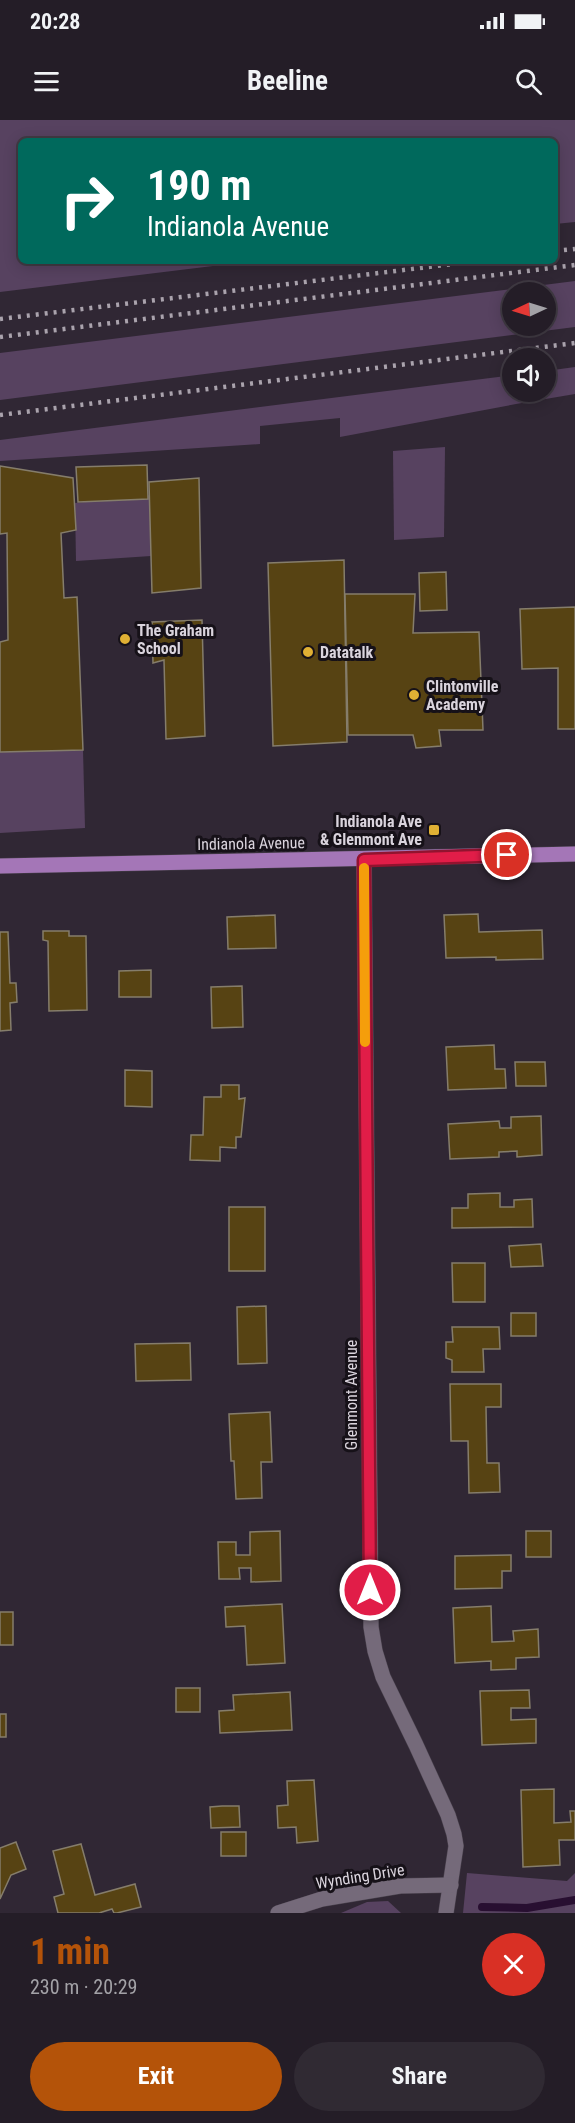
<!DOCTYPE html>
<meta charset="utf-8">
<style>
:root{--surface:#241d27;--page:#302a33;--text:#f1f3f6;--muted:#a3a2a7;--line:#413b44;--accent:#b45309}
body{margin:0;font-family:"Roboto Condensed",sans-serif;background:var(--page);color:var(--text);height:100vh;display:flex;flex-direction:column;font-size:22px;white-space:nowrap}
*{box-sizing:border-box;margin:0}
p{font-size:20px;color:var(--muted)}
.icon{flex:none;width:33px;height:33px;fill:none;stroke:currentColor;stroke-width:2;stroke-linecap:round;stroke-linejoin:round}
.map{position:relative;height:1793px;overflow:hidden}
.drawer{display:flex;flex-direction:column;background:var(--surface);flex:1}
.drawer>*{flex:none}
.top-card{position:absolute;left:18px;top:18px;width:540px;height:126px;border-radius:9px;box-shadow:0 3px 15px #0003,0 0 0 2px var(--line);background:#00695c;color:#fff;overflow:hidden}
.needle{width:39px;rotate:266deg}
.fabs{position:absolute;left:502px;top:162px;display:grid;gap:12px}
.fabs a{display:grid;place-items:center;width:54px;height:54px;border-radius:50%;background:var(--surface);box-shadow:0 3px 15px #0003,0 0 0 2px var(--line);font-size:30px}
.pin{position:absolute;display:grid;place-items:center;width:51px;height:51px;color:#fff;margin:-26px;border:3px solid #fff;border-radius:50%;box-shadow:0 2px 6px #0007}
.me{position:absolute;width:66px;margin:-33px;rotate:0deg;stroke-linejoin:round;filter:drop-shadow(0 0 4px #0008)}
.turn{display:flex;align-items:center;gap:21px;height:126px;padding:0 30px;font-size:27px}
.turn .icon{width:78px;height:78px;stroke-width:2.5}
.turn b{display:block;font-size:42px;line-height:51px}
.round{display:grid;place-items:center;flex:none;width:63px;height:63px;border-radius:32px;background:var(--page)}
.headline{display:flex;align-items:center;justify-content:space-between;height:102px;padding:0 30px}
h1{font-size:36px;font-weight:700;line-height:45px;color:var(--accent)}
.primary-button{display:flex;gap:12px;margin-top:auto;padding:12px 30px}
.primary-button a{flex:1;height:69px;border-radius:36px;background:var(--accent);color:#fff;font-size:24px;font-weight:700;line-height:69px;text-align:center}
.primary-button a+a{background:var(--page);color:var(--text)}
.status{display:flex;justify-content:space-between;align-items:center;height:42px;padding:0 30px;background:var(--surface);direction:ltr}
.status svg{height:16px;fill:currentColor}
header{display:flex;justify-content:space-between;align-items:center;height:78px;padding:0 30px;background:var(--surface);font-size:27px;font-weight:700}
.map>svg:first-child{display:block}
.green{fill:#574260;fill-rule:evenodd}
.lines{fill:none;stroke-linecap:round;stroke-linejoin:round}
.stream{stroke:#280f31;stroke-width:8}
.building{fill:#574313;stroke:#857d6b;stroke-width:1.5}
.minor-casing{stroke:#4a424e;stroke-width:16}
.major-casing{stroke:#4a424e;stroke-width:16}
.minor{stroke:#756a7a;stroke-width:15}
.major{stroke:#a476b7;stroke-width:15}
.rail{stroke:#aaa3ad;stroke-width:4.5;stroke-dasharray:3 6;stroke-linecap:butt}
.route-casing{stroke:#92132f;stroke-width:15}
.route{stroke:#e11d48;stroke-width:10}
.slow{stroke:#f59e0b;stroke-width:10}
.poi-dot{fill:#e0b034;stroke:#161118;stroke-width:2}
.labels{text-anchor:middle;stroke-width:6;stroke-linejoin:round;paint-order:stroke}
.poi-label{font-size:16px;font-weight:bold;fill:#dad4dd;stroke:#161118;text-anchor:start}
.street-label{font-size:16px;fill:#dad4dd;stroke:#161118}
</style>
<div class="status"><b>20:28</b><svg viewBox="0 0 49 12"><path d="M0 12V9h3v3zM5 12V6h3v6zM10 12V3h3v9zM15 12V0h3v12zM26 1h20v11H26zM47 4h2v5h-2z"/></svg></div>
<header><svg class="icon" aria-label="menu" viewBox="0 0 24 24"><path d="M4 6h16M4 12h16M4 18h16"/></svg>Beeline<svg class="icon" aria-label="search" viewBox="0 0 24 24"><circle cx="10" cy="10" r="6"/><path d="M15 15l6 6"/></svg></header>
<div class="map">
<svg width="575" height="1793" viewBox="0 0 575 1793">
<rect width="100%" height="100%" fill="#302734"/>
<g class="green">
<path d="M0 0H575V102L555 104V21H21V141H254L0 172Z"/>
<path d="M575 161V207L0 280V233ZM513 172H546V206H513Z"/>
<path d="M575 247V274L516 284 340 317V298L260 306V324L0 341V320L513 255V272H546V251Z"/>
<path d="M445 327 444 417 394 420 393 331Z"/>
<path d="M151 375V436L76 441 75 383Z"/>
<path d="M83 630 85 708 0 713V632Z"/>
<path d="M467 1753 567 1761 575 1753V1793H463Z"/>
<path d="M388 1781 401 1793H341L367 1782Z"/>
</g>
<g class="lines">
<path class="stream" d="M482 1787 527 1788 575 1780"/>
</g>
<g class="building">
<path d="M147 345 148 379 78 382 76 347Z"/>
<path d="M0 346 73 358 76 410 61 413 64 478 77 477 83 630 0 632V522L8 520 7 413 0 414Z"/>
<path d="M199 358 201 468 152 473 149 362Z"/>
<path d="M344 440 347 622 273 626 268 443Z"/>
<path d="M446 452 447 490 420 491 419 453Z"/>
<path d="M345 474H415L413 513 479 512 483 610H439L441 626 416 628 413 615H348Z"/>
<path d="M575 487V609H558V548L522 549 520 489Z"/>
<path d="M202 500 205 616 166 619 164 540 153 543 152 502Z"/>
<path d="M478 794 479 812 542 810 543 839 496 840V837L446 838 444 795Z"/>
<path d="M275 795 276 828 228 829 227 797Z"/>
<path d="M43 811H69V816H86L87 890 49 891 48 821 43 820Z"/>
<path d="M0 812H8L10 863H16L17 882 10 883 11 910 0 911Z"/>
<path d="M151 850V877H119V851Z"/>
<path d="M242 866 243 907 212 908 211 867Z"/>
<path d="M494 925 495 949H505L506 968 448 970 446 927Z"/>
<path d="M515 942H545L546 966H516Z"/>
<path d="M125 950 152 951V987L125 986Z"/>
<path d="M221 965H239V979L245 978 241 1017H236V1028L220 1027V1041L190 1040 191 1015H203L204 977H221Z"/>
<path d="M541 996 542 1035 517 1037V1031L499 1032V1037L450 1039 448 1004 499 1001 500 1008H511V997Z"/>
<path d="M500 1073V1087H514V1080L532 1079 533 1107 452 1108V1088H468V1074Z"/>
<rect x="229" y="1087" width="36" height="64"/>
<path d="M541 1124 543 1146 511 1147 509 1126Z"/>
<path d="M452 1143H485V1182H453Z"/>
<path d="M266 1186 267 1243 238 1244 237 1187Z"/>
<rect x="511" y="1193" width="25" height="23"/>
<path d="M452 1207H499L500 1229H483L484 1252H452V1240L446 1238V1222H453Z"/>
<path d="M190 1223 191 1260 136 1261 135 1224Z"/>
<path d="M450 1264H501V1287H486L487 1343H499L500 1372 469 1373 468 1321H451Z"/>
<path d="M270 1292 272 1342H261L262 1378 236 1379 234 1341H231L229 1294Z"/>
<path d="M280 1411 281 1461 251 1462V1448H239L240 1459H219L218 1422H236V1435H250V1412Z"/>
<rect x="526" y="1411" width="25" height="26"/>
<path d="M511 1435V1451H502V1468L455 1469V1436Z"/>
<path d="M282 1484 285 1543 247 1545 245 1506 226 1507 225 1487Z"/>
<path d="M491 1486 492 1522 514 1521 513 1511 538 1509 539 1537 516 1538V1549L491 1550V1541L455 1543 453 1488Z"/>
<rect x="0" y="1492" width="13" height="33"/>
<rect x="176" y="1568" width="24" height="24"/>
<path d="M529 1570 530 1588H511V1600L536 1599V1623L482 1625 480 1571Z"/>
<path d="M290 1572 292 1610 220 1613 219 1591 234 1590 233 1575Z"/>
<rect x="0" y="1594" width="6" height="23"/>
<path d="M314 1660 318 1721 297 1723 296 1707 278 1708 277 1686 288 1685 287 1661Z"/>
<path d="M554 1669V1703L571 1702 570 1691H575V1720H559L560 1745 523 1747 521 1670Z"/>
<path d="M222 1686H239L240 1707 211 1708 210 1687Z"/>
<rect x="221" y="1712" width="25" height="24"/>
<path d="M16 1722 26 1749 11 1755 0 1779V1728Z"/>
<path d="M81 1724 95 1775 135 1764 141 1787 117 1793H114L112 1789 99 1793H58L54 1777 64 1774 53 1731Z"/>
</g>
<g class="lines">
<g class="minor-casing">
<g id="minor">
<path d="M364 740 371 1507 375 1531 383 1557 416 1625 448 1695 454 1714 456 1726 446 1793"/>
<path d="M278 1793 322 1779 400 1766 451 1765"/>
</g>
</g>
<g class="major-casing">
<path id="major" d="M0 746 575 734"/>
</g>
<use href="#minor" class="minor"/>
<use href="#major" class="major"/>
<g class="rail">
<path d="M555 131 575 129"/>
<path d="M0 199 478 141"/>
<path d="M0 217 575 145"/>
<path d="M0 295 575 223"/>
</g>
</g>
<g class="lines">
<g class="route-casing">
<path id="route" d="M370 1470 364 740 507 735"/>
</g>
<use href="#route" class="route"/>
<path class="slow" d="M364 748 365 922"/>
</g>
<g class="poi-dot">
<circle cx="125" cy="519" r="6"/>
<circle cx="308" cy="532" r="6"/>
<circle cx="414" cy="575" r="6"/>
<rect x="428" y="704" width="12" height="12" rx="3"/>
</g>
<g class="labels">
<g class="poi-label">
<text x="137" y="516">The Graham<tspan x="137" dy="18">School</tspan></text>
<text x="320" y="538">Datatalk</text>
<text x="426" y="572">Clintonville<tspan x="426" dy="18">Academy</tspan></text>
<text x="422" y="707" text-anchor="end">Indianola Ave<tspan x="422" dy="18">&amp; Glenmont Ave</tspan></text>
</g>
<g class="street-label">
<text transform="translate(251 723) rotate(-1)" y="6">Indianola Avenue</text>
<text transform="translate(351 1275) rotate(-90)" y="6">Glenmont Avenue</text>
<text transform="translate(360 1756) rotate(-9)" y="6">Wynding Drive</text>
</g>
</g>
</svg>
<div class="fabs">
<a><svg class="needle" viewBox="-14 -14 28 28"><path d="M0-13l5 13h-10z" fill="#e53935"/><path d="M0 13l5-13h-10z" fill="#a3a2a7"/></svg></a>
<a><svg class="icon" aria-label="sound" viewBox="0 0 24 24"><path d="M4 9h4l5-4v14l-5-4H4zM17 9q2 3 0 6"/></svg></a>
</div>
<div class="pin" style="left:507px;top:735px;background:#d93025"><svg class="icon" aria-label="arrive" viewBox="0 0 24 24"><path d="M6 21V4h12l-3 4 3 4H6"/></svg></div>
<svg class="me" style="left:370px;top:1470px" viewBox="-20 -20 40 40"><circle r="17" fill="#e11d48" stroke="#fff" stroke-width="3"/><path d="M0-11L8 9 0 5-8 9z" fill="#fff"/></svg>
<div class="top-card">
<div class="turn"><svg class="icon" aria-label="right" viewBox="0 0 24 24"><path d="M7 20v-9h11M14 6l5 5-5 5"/></svg><div><b>190 m</b>Indianola Avenue</div></div>
</div>
</div>
<section class="drawer">
<div class="headline"><div><h1>1 min</h1><p>230 m · 20:29</p></div><a class="round" style="background:#d93025;color:#fff"><svg class="icon" aria-label="close" viewBox="0 0 24 24"><path d="M6 6l12 12M18 6L6 18"/></svg></a></div>
<div class="primary-button"><a>Exit</a><a>Share</a></div>
</section>
